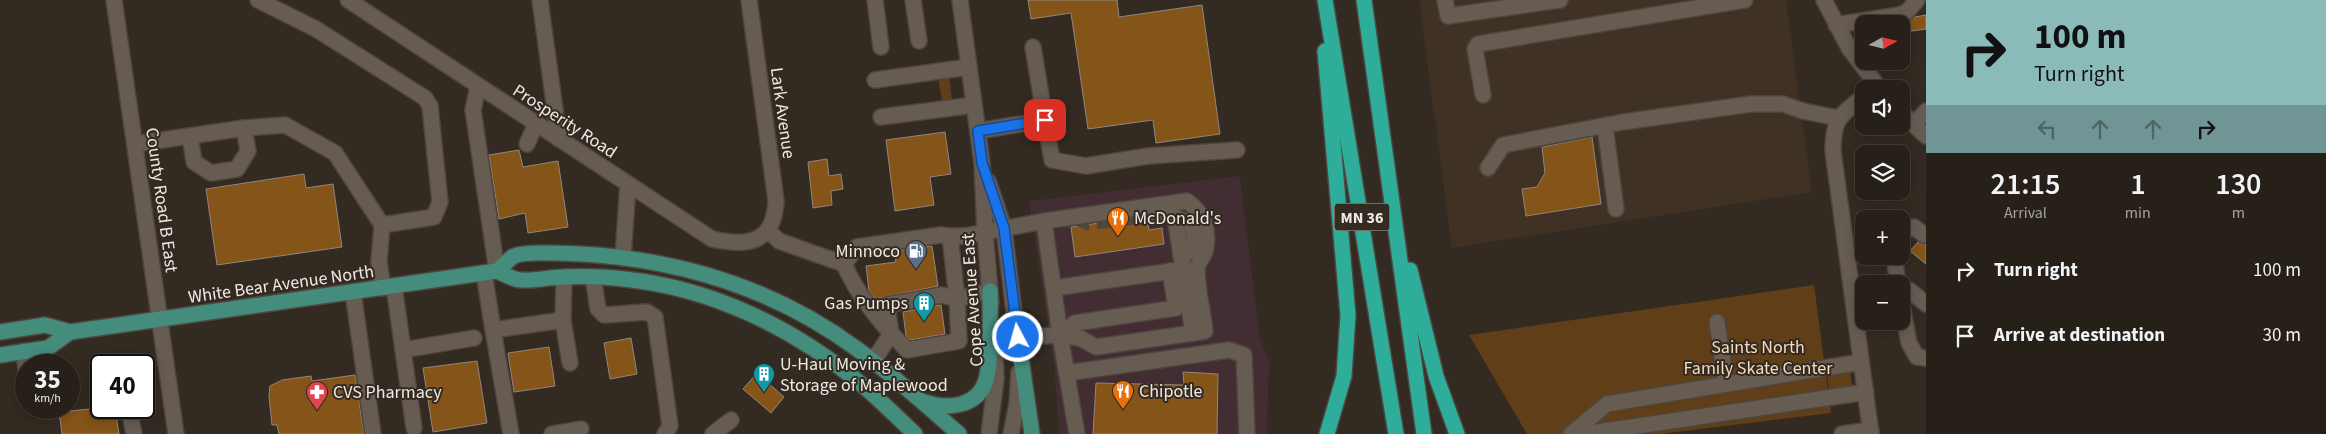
<!DOCTYPE html>
<meta charset="utf-8">
<style>
:root{--surface:#262019;--page:#2e2822;--text:#f1f3f6;--muted:#a4a3a2;--line:#423e38}
body{margin:0;font-family:"Source Sans 3",sans-serif;background:var(--page);color:var(--text);height:100vh;display:flex;flex-direction:column;font-size:19px;white-space:nowrap}
*{box-sizing:border-box;margin:0}
p{font-size:16px;color:var(--muted)}
.icon{flex:none;width:28px;height:28px;fill:none;stroke:currentColor;stroke-width:2;stroke-linecap:round;stroke-linejoin:round}
.map{position:relative;flex:1;overflow:hidden}
.sheet{display:flex;flex-direction:column;background:var(--surface);width:400px}
.sheet>*{flex:none}
.hud{background:#8bbbb9;color:#111;overflow:hidden}
.needle{width:32px;rotate:82deg}
.buttons{position:absolute;left:1855px;top:15px;display:grid;gap:10px}
.buttons a{display:grid;place-items:center;width:55px;height:55px;border-radius:10px;background:var(--surface);box-shadow:0 2px 12px #0003,0 0 0 1px var(--line);font-size:25px}
.speed{position:absolute;left:15px;top:354px;display:flex;gap:10px;font-size:25px;font-weight:700;text-align:center}
.speed>*{display:grid;place-content:center;width:65px;height:65px;border-radius:50%;background:var(--surface);box-shadow:0 2px 12px #0003,0 0 0 1px var(--line);line-height:1}
.speed small{font-size:12px;font-weight:400}
.speed .limit{border:2px solid #111;border-radius:8px;background:#fff;color:#111}
.pin{position:absolute;display:grid;place-items:center;width:42px;height:42px;color:#fff;margin:-21px;border-radius:10px;box-shadow:0 2px 8px #0006}
.me{position:absolute;width:55px;margin:-28px;rotate:354deg;stroke-linejoin:round;filter:drop-shadow(0 0 4px #0008)}
.turn{display:flex;align-items:center;gap:18px;height:105px;padding:0 25px;font-size:22px}
.turn .icon{width:65px;height:65px;stroke-width:2.5}
.turn b{display:block;font-size:35px;line-height:42px}
.lanes{display:flex;align-items:center;height:48px;padding:0 25px;background:#0003;justify-content:center;gap:25px;direction:ltr}
.lanes .off{opacity:.35}
.eta{display:flex;justify-content:space-evenly;align-items:center;height:85px;text-align:center}
.eta b{font-size:30px;font-weight:600;line-height:35px}
ul{padding:0;list-style:none}
li{display:flex;align-items:center;gap:15px;height:65px;padding:0 25px}
li div{flex:1}
li b{display:block;font-size:19px}
li em{font-style:normal}
main{display:flex;flex:1;min-height:0}
.map>svg:first-child{display:block}
.commercial{fill:#412d32}
.built{fill:#3f3123}
.green{fill:#603e18}
.building{fill:#855418;stroke:#91867c}
.lines{fill:none;stroke-linecap:round;stroke-linejoin:round}
.minor-tunnel{stroke:#4f473e;stroke-width:15;stroke-dasharray:15 8;stroke-linecap:butt}
.minor-casing{stroke:#4e463e;stroke-width:18}
.major-casing{stroke:#4e463e;stroke-width:18}
.highway-casing{stroke:#4e463e;stroke-width:18}
.minor{stroke:#665c52;stroke-width:15}
.major{stroke:#448d7d;stroke-width:15}
.highway{stroke:#2dad9a;stroke-width:15}
.route-casing{stroke:#114b97;stroke-width:12}
.route{stroke:#1a73e8;stroke-width:9}
.labels{text-anchor:middle;stroke-width:4;stroke-linejoin:round;paint-order:stroke}
.shield{fill:#332a21;stroke:#b7b0a9;stroke-width:1}
.shield-label{font-size:16px;font-weight:bold;fill:#efe9e3}
.street-label{font-size:18px;fill:#efe9e3;stroke:#332a21}
.poi-label{font-size:18px;fill:#efe9e3;stroke:#332a21;text-anchor:start}
.park-label{font-size:18px;fill:#f8dbbd;stroke:#332a21}
</style>
<main>
<div class="map">
<svg width="1926" height="434" viewBox="0 0 1926 434">
<rect width="100%" height="100%" fill="#332a21"/>
<path class="commercial" d="M1240 176 1260 339 1269 360 1267 434H1059L1054 364 1029 201Z"/>
<path class="built" d="M1419 0H1786L1812 192 1452 248Z"/>
<g class="green">
<path d="M949 75 952 100 942 101 938 78Z"/>
<path d="M1814 285 1831 413 1660 434H1527L1469 335Z"/>
<path d="M1850 368 1852 388 1829 391 1827 372Z"/>
</g>
<g class="building">
<path d="M1028 0H1117L1119 17 1202 5 1220 134 1156 143 1153 120 1088 129 1071 13 1031 19Z"/>
<path d="M1926 15V29L1904 32 1902 24 1915 17Z"/>
<path d="M945 132 951 174 930 177 934 205 895 211 886 140Z"/>
<path d="M1592 137 1601 204 1526 216 1522 189 1537 187 1545 173 1542 147Z"/>
<path d="M519 150 523 167 558 161 568 227 528 233 525 213 499 219 489 155Z"/>
<path d="M827 159 829 176 841 174 843 189 831 191 832 205 813 208 808 162Z"/>
<path d="M304 174 306 188 333 184 342 247 217 265 206 189Z"/>
<path d="M1140 217 1142 221 1148 224 1149 230 1162 228 1164 244 1075 257 1071 227Z"/>
<path d="M1918 242 1926 244V264L1910 251Z"/>
<path d="M932 246 938 286 875 299 869 291 866 266 896 262 894 251Z"/>
<path d="M941 305 945 334 910 340 906 336 903 312Z"/>
<path d="M631 338 637 374 610 379 604 343Z"/>
<path d="M549 347 555 386 514 392 508 353Z"/>
<path d="M477 361 487 423 433 432 423 368Z"/>
<path d="M1183 372 1218 374 1217 434H1093L1096 383 1184 385Z"/>
<path d="M757 373 784 397 771 413 743 389Z"/>
<path d="M355 375 364 434H279L277 425H272L269 397 270 386 282 380 311 376 312 381Z"/>
<path d="M101 408H115L119 434H62L59 412Z"/>
</g>
<g class="lines">
<path class="minor-tunnel" d="M1075 217 1088 223 1148 215"/>
<g class="minor-casing">
<g id="minor">
<path d="M114 0 176 434"/>
<path d="M348 0 712 239C748 247 774 243 776 201L749 0"/>
<path d="M540 0 559 139"/>
<path d="M875 0 881 47"/>
<path d="M913 0 919 41"/>
<path d="M960 0 982 163 985 233 991 303"/>
<path d="M1445 0 1448 16 1560 0"/>
<path d="M1824 0 1849 48 1880 89"/>
<path d="M1836 25 1899 15 1907 12 1917 0"/>
<path d="M1033 47 1045 120"/>
<path d="M875 80 969 67"/>
<path d="M478 86 473 110 497 271"/>
<path d="M1483 95 1475 49 1478 44 1745 0"/>
<path d="M1864 96C1840 116 1833 118 1833 151L1871 434"/>
<path d="M1901 112 1926 136"/>
<path d="M881 117 974 105"/>
<path d="M1914 124 1926 111"/>
<path d="M1605 126 1616 209"/>
<path d="M244 128 285 125 335 153 382 225 434 217 440 202 430 106 425 98 316 29 258 0"/>
<path d="M978 131 1045 120 1052 160 1086 166 1148 156 1237 150"/>
<path d="M135 144 244 128 248 151 237 169 211 173 194 162 190 136"/>
<path d="M527 144 536 124"/>
<path d="M1488 168 1503 145 1623 122 1751 104H1783L1803 111 1838 118"/>
<path d="M988 181 1004 228 1018 347"/>
<path d="M1175 217 1190 224 1194 236V246L1182 258"/>
<path d="M1044 221 1187 201C1204 213 1210 231 1205 252 1203 258 1197 263 1197 269 1197 289 1203 311 1205 331L1193 333"/>
<path d="M382 225 379 262 383 288"/>
<path d="M768 230 779 241 844 264"/>
<path d="M1901 232 1914 227 1924 235"/>
<path d="M950 236 941 235 857 247 844 264C858 297 882 325 907 350L959 341 957 299 990 291"/>
<path d="M1894 256 1898 284"/>
<path d="M623 258 628 184"/>
<path d="M484 273 493 330 563 320 564 277"/>
<path d="M593 277 598 309 604 315 647 312 655 317 670 426 665 434"/>
<path d="M394 286 414 428"/>
<path d="M1054 288 1179 270"/>
<path d="M1901 290H1909L1926 304"/>
<path d="M353 292 373 434"/>
<path d="M1901 300 1909 343 1917 357 1926 358"/>
<path d="M563 320 570 363"/>
<path d="M1717 322 1726 384"/>
<path d="M493 330 511 434"/>
<path d="M1060 335 1080 338 1096 347 1193 333 1175 217 1164 213 1149 215"/>
<path d="M1060 335 1075 323 1176 308 1170 271"/>
<path d="M1060 335 1077 434"/>
<path d="M403 350 474 338"/>
<path d="M24 351 26 370"/>
<path d="M873 361 891 334 887 305 942 295 957 299 950 236H965L1044 221 1060 335 1018 337"/>
<path d="M1067 373 1229 350 1244 355 1247 434"/>
<path d="M129 408 134 434"/>
<path d="M552 434 581 429"/>
<path d="M713 434 731 420"/>
<path d="M989 434 996 379 995 349"/>
<path d="M1011 434 1017 404 1019 372"/>
<path d="M1571 434 1607 404 1861 362"/>
<path d="M1584 434 1866 392"/>
<path d="M1842 434 1871 430"/>
</g>
</g>
<g class="major-casing">
<g id="major">
<path d="M497 271C502 267 508 260 514 256 527 250 581 254 597 255 691 263 781 293 857 349 893 375 926 405 959 434"/>
<path d="M0 332 45 325 70 332 497 271C504 274 514 280 521 280 535 281 549 277 563 277 583 276 604 277 624 279 711 288 792 327 860 383 879 399 897 417 915 434"/>
<path d="M1018 337 1032 434"/>
<path d="M0 355 48 348 70 332"/>
<path d="M925 402C947 410 978 407 986 380 992 359 990 314 990 291"/>
</g>
</g>
<g class="highway-casing">
<g id="highway">
<path d="M1325 0 1396 434"/>
<path d="M1364 0 1424 434"/>
<path d="M1325 51 1348 315 1344 376 1327 434"/>
<path d="M1410 270 1436 376 1457 434"/>
</g>
</g>
<use href="#minor" class="minor"/>
<use href="#major" class="major"/>
<use href="#highway" class="highway"/>
</g>
<g class="lines">
<g class="route-casing">
<path id="route" d="M1018 337 1004 228 982 163 978 131 1045 120"/>
</g>
<use href="#route" class="route"/>
</g>
<defs>
<g id="restaurant-pin" transform="scale(1.125)"><path d="M0 17L-7.5 6A9.5 9.5 0 1 1 7.5 6Z" fill="#e8710a" stroke="#332a21"/><path d="M-5-6h1v4h1v-4h1v4h1v-4h1v5L-1.5 .5V6h-2V.5L-5-1ZM5-6V6H3V1.5H1.5Q1.5-4 5-6Z" fill="#fff"/></g>
<g id="fuel-pin" transform="scale(1.125)"><path d="M0 17L-7.5 6A9.5 9.5 0 1 1 7.5 6Z" fill="#5c6f8a" stroke="#332a21"/><path d="M-5.5-6h7V0h2V4h1.3V-2.5L3-4.5l.8-.8L6-3V5H2.5V1h-1V6h-7ZM-4.2-4.7v3.2H.2V-4.7Z" fill="#fff"/></g>
<g id="building-pin" transform="scale(1.125)"><path d="M0 17L-7.5 6A9.5 9.5 0 1 1 7.5 6Z" fill="#0f9aa8" stroke="#332a21"/><path d="M-4-6H4V6H1V3H-1V6H-4ZM-2.5-4.3h1.7v1.8h-1.7ZM.8-4.3h1.7v1.8H.8ZM-2.5-1h1.7V.8h-1.7ZM.8-1h1.7V.8H.8Z" fill="#fff"/></g>
<g id="pharmacy-pin" transform="scale(1.125)"><path d="M0 17L-7.5 6A9.5 9.5 0 1 1 7.5 6Z" fill="#e0444e" stroke="#332a21"/><path d="M-2-6h4v4h4v4h-4v4h-4v-4h-4v-4h4Z" fill="#fff"/></g>
</defs>
<g fill-rule="evenodd">
<use href="#restaurant-pin" x="1118" y="218"/>
<use href="#fuel-pin" x="916" y="251"/>
<use href="#building-pin" x="924" y="303"/>
<use href="#building-pin" x="764" y="374"/>
<use href="#restaurant-pin" x="1123" y="391"/>
<use href="#pharmacy-pin" x="317" y="392"/>
</g>
<g class="labels">
<rect class="shield" x="1334.5" y="203.5" width="55" height="27" rx="4"/>
<g class="shield-label">
<text x="1362" y="223">MN 36</text>
</g>
<g class="street-label">
<text transform="translate(783 113) rotate(82)" y="6">Lark Avenue</text>
<text transform="translate(565 121) rotate(33)" y="6">Prosperity Road</text>
<text transform="translate(162 200) rotate(82)" y="6">County Road B East</text>
<text transform="translate(281 284) rotate(-8)" y="6">White Bear Avenue North</text>
<text transform="translate(972 300) rotate(-94)" y="6">Cope Avenue East</text>
</g>
<g class="poi-label">
<text x="1134" y="224">McDonald's</text>
<text x="900" y="257" text-anchor="end">Minnoco</text>
<text x="908" y="309" text-anchor="end">Gas Pumps</text>
<text x="780" y="370">U-Haul Moving &amp;<tspan x="780" dy="21">Storage of Maplewood</tspan></text>
<text x="1139" y="397">Chipotle</text>
<text x="333" y="398">CVS Pharmacy</text>
</g>
<g class="park-label">
<text x="1758" y="353">Saints North<tspan x="1758" dy="21">Family Skate Center</tspan></text>
</g>
</g>
</svg>
<div class="buttons">
<a><svg class="needle" viewBox="-14 -14 28 28"><path d="M0-13l5 13h-10z" fill="#e53935"/><path d="M0 13l5-13h-10z" fill="#a4a3a2"/></svg></a>
<a><svg class="icon" aria-label="sound" viewBox="0 0 24 24"><path d="M4 9h4l5-4v14l-5-4H4zM17 9q2 3 0 6"/></svg></a>
<a><svg class="icon" aria-label="layers" viewBox="0 0 24 24"><path d="M12 4l9 5-9 5-9-5zM3 14l9 5 9-5"/></svg></a>
<a>+</a>
<a>−</a>
</div>
<div class="speed"><div>35<small>km/h</small></div><div class="limit">40</div></div>
<div class="pin" style="left:1045px;top:120px;background:#d93025"><svg class="icon" aria-label="arrive" viewBox="0 0 24 24"><path d="M6 21V4h12l-3 4 3 4H6"/></svg></div>
<svg class="me" style="left:1018px;top:337px" viewBox="-20 -20 40 40"><circle r="17" fill="#1a73e8" stroke="#fff" stroke-width="3"/><path d="M0-11L8 9 0 5-8 9z" fill="#fff"/></svg>
</div>
<section class="sheet">
<div class="hud">
<div class="turn"><svg class="icon" aria-label="right" viewBox="0 0 24 24"><path d="M7 20v-9h11M14 6l5 5-5 5"/></svg><div><b>100 m</b>Turn right</div></div>
<div class="lanes"><svg class="icon off" aria-label="left" viewBox="0 0 24 24"><path d="M17 20v-9H6M10 6l-5 5 5 5"/></svg><svg class="icon off" aria-label="ahead" viewBox="0 0 24 24"><path d="M12 20V5M6 11l6-6 6 6"/></svg><svg class="icon off" aria-label="ahead" viewBox="0 0 24 24"><path d="M12 20V5M6 11l6-6 6 6"/></svg><svg class="icon" aria-label="right" viewBox="0 0 24 24"><path d="M7 20v-9h11M14 6l5 5-5 5"/></svg></div>
</div>
<div class="eta">
<div><b>21:15</b><p>Arrival</p></div>
<div><b>1</b><p>min</p></div>
<div><b>130</b><p>m</p></div>
</div>
<ul>
<li><svg class="icon" aria-label="right" viewBox="0 0 24 24"><path d="M7 20v-9h11M14 6l5 5-5 5"/></svg><div><b>Turn right</b></div><em>100 m</em></li>
<li><svg class="icon" aria-label="arrive" viewBox="0 0 24 24"><path d="M6 21V4h12l-3 4 3 4H6"/></svg><div><b>Arrive at destination</b></div><em>30 m</em></li>
</ul>
</section>
</main>
